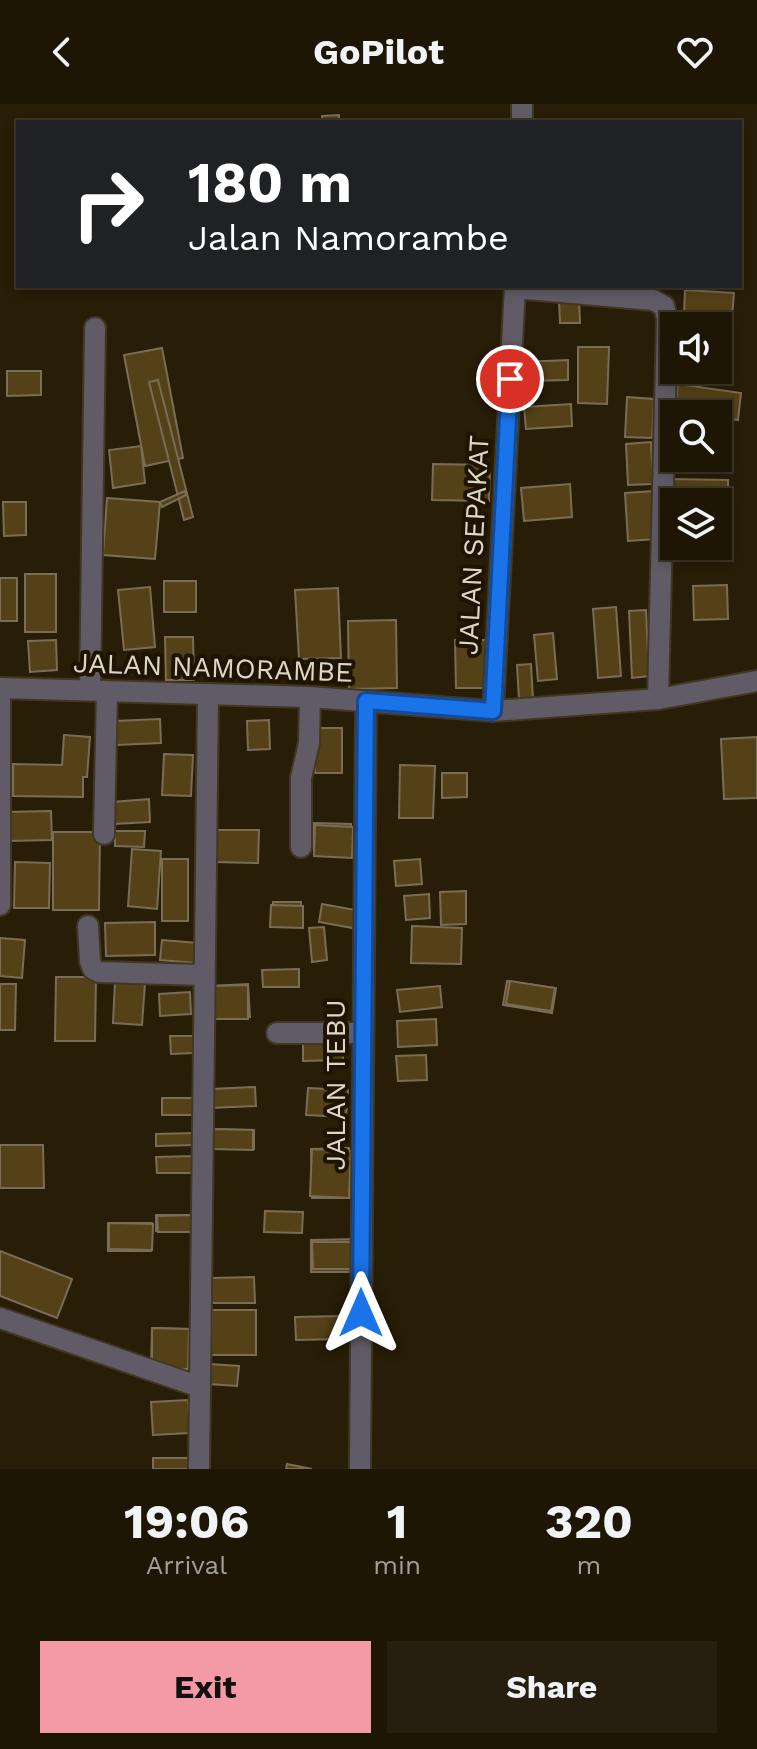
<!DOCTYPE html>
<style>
:root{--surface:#1e1605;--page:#261f0f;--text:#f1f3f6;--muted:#a19f9a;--line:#3c3527;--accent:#f49aa7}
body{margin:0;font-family:"Work Sans",sans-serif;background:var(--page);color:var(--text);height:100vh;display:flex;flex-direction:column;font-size:30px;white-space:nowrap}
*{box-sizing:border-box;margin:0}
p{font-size:26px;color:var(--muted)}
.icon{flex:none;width:44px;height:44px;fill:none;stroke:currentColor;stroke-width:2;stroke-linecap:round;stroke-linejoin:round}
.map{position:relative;height:1365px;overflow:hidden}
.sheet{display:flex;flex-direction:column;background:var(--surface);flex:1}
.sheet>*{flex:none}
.hud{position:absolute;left:16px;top:16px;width:726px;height:168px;border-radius:0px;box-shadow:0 4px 12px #0003,0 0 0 2px var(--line);background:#202124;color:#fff;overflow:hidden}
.fabs{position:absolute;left:660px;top:208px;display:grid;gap:16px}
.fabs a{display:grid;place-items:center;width:72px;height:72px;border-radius:0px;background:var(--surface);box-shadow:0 4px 12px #0003,0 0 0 2px var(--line);font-size:40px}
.pin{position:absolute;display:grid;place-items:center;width:68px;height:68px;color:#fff;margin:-34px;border:4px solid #fff;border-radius:50%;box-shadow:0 2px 8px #0007}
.me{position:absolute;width:88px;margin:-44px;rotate:0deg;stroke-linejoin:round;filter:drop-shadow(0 0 6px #0008)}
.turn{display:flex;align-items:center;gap:28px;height:168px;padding:0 40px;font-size:36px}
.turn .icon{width:104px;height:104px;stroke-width:2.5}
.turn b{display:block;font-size:56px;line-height:68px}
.eta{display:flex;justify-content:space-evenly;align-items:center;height:136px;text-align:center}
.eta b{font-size:48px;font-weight:700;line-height:56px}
.primary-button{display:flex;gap:16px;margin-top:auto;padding:16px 40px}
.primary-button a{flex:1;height:92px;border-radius:0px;background:var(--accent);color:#111;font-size:32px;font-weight:700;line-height:92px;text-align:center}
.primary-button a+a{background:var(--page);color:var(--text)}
header{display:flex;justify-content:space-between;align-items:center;height:104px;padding:0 40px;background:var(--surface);font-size:36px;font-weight:700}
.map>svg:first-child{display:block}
.building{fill:#544118;stroke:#7a6d55;stroke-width:2}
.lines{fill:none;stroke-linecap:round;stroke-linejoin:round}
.minor-casing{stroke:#413722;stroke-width:24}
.minor{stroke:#605b66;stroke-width:20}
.route-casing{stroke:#114b97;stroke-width:20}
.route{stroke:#1a73e8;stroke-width:14}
.labels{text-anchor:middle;stroke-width:8;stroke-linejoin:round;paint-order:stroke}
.street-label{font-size:28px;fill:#ddd6c9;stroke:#1e1401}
</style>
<header><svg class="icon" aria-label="back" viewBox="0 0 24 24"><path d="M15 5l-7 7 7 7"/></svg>GoPilot<svg class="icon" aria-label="heart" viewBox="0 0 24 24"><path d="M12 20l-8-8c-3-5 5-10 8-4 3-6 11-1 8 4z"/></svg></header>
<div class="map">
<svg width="757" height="1365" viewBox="0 0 757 1365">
<rect width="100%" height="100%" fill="#281d07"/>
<g class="building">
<path d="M339 11V18H322V12Z"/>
<path d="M685 186 734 189 732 214 684 211Z"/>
<path d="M559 196H579L580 219H560Z"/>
<path d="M578 243H609L607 300 578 299Z"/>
<path d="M162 244 183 354 145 362 124 251Z"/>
<path d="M568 256V276L522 277 521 258Z"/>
<path d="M7 267H41V291L7 292Z"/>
<path d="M158 276 193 413 184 416 149 278Z"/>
<path d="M678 280 741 289 738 316 718 314V310L675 308Z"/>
<path d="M627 293 654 295 652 334 625 333Z"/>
<path d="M571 300 572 322 526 325 524 303Z"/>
<path d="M718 319 730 321 726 346 718 345Z"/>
<path d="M651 338 653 380 628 381 626 340Z"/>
<path d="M141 342 145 379 113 384 109 346Z"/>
<path d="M433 360 490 361 489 397 432 396Z"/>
<path d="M669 375 728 376V404H718V398H674V403H668Z"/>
<path d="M570 380 572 413 524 417 521 384Z"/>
<path d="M185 387 186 391 162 403 160 398Z"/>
<path d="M654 387 657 435 628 437 625 389Z"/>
<path d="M107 394 160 398 155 455 103 451Z"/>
<path d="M3 398H26V431L4 432Z"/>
<path d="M718 412H725L724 443 709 442H718Z"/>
<rect x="25" y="470" width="31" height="58"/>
<rect x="0" y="474" width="17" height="43"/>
<rect x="164" y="477" width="32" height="31"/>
<path d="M727 481 728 515 694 516 693 482Z"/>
<path d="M150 483 155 543 124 546 118 486Z"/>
<path d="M338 484 341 554 299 555 295 486Z"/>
<path d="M616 503 621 572 598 574 593 505Z"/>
<path d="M646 506 649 572 632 574 629 507Z"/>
<path d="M396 516 397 584 349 585 348 517Z"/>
<path d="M553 529 557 575 538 577 534 531Z"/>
<path d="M165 533H193L194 576H166Z"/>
<path d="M56 536 57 566 30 568 28 537Z"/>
<path d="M455 536H487L488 584H456Z"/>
<path d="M531 560 533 596H519L517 561Z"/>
<path d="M160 615 161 639 116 641 115 617Z"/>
<path d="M269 616 270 645 248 646 247 617Z"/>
<rect x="315" y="624" width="27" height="45"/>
<path d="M64 631 90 633 87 673H83V693L13 692V660L62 661Z"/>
<path d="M757 633V694L724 695 721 635Z"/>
<path d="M164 650 193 651 191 692 162 691Z"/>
<path d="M400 661 435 662 433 714H399Z"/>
<path d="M442 669H467V693L442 694Z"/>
<path d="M149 695 150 718 115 720 113 698Z"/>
<path d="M51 707 52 736 7 737 6 708Z"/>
<path d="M314 719 351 720 350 750H314Z"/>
<path d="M315 721 353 723 352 754 314 752Z"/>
<path d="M214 726H259L258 759 213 758Z"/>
<path d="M115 727H145L144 743 115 742Z"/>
<path d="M53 728H100L99 806H53Z"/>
<path d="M132 745 161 747 157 805 128 802Z"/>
<rect x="162" y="755" width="26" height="62"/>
<path d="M420 755 422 780 396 782 394 757Z"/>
<path d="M15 758 50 759 49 804H14Z"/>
<path d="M466 787V820L441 821 440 788Z"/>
<path d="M429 790 430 814 406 816 404 792Z"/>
<path d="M273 798H301V821L273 822Z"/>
<path d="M322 800 361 807 358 825 319 818Z"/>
<path d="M271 801 303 802V824L270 823Z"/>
<path d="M155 818V851L106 852 105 819Z"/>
<path d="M412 822 462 824 461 860 411 859Z"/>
<path d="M324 823 327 856 312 858 309 824Z"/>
<path d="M0 834 25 836 22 874 0 872Z"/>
<path d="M162 836 197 839 195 859 160 856Z"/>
<path d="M299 865V883H263L262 866Z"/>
<path d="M56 873H96L95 937H55Z"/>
<path d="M115 877 145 879 142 921 113 919Z"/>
<path d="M507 877 556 884 552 909 503 901Z"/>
<path d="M510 877 555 884 551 907 506 900Z"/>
<path d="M0 880H16L15 926H0Z"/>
<path d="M248 880 250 913 212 914 211 882Z"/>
<path d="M248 881V915H213V882Z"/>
<path d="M440 882 442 903 400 908 397 886Z"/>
<path d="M190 888 191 910 160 912 159 890Z"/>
<path d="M436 915 437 941 398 943 397 917Z"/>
<path d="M170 932H193V949L171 950Z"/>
<path d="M342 935 343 956 303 957V936Z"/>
<path d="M426 951 427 976 398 977 396 952Z"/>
<path d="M252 983 254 1000 208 1004 206 988Z"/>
<path d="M255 983 256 1002 210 1004 209 985Z"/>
<path d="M308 984 348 986 346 1013 306 1011Z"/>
<rect x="162" y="994" width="37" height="17"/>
<path d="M208 1025 254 1026V1045H208Z"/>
<path d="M211 1025 253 1026V1046L211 1045Z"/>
<path d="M195 1029 196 1041 156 1042V1030Z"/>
<path d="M0 1041H43L44 1084H0Z"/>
<path d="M349 1044 350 1094H312L311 1045Z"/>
<path d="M312 1045 351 1047 349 1094 310 1092Z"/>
<path d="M196 1052V1069H157L156 1053Z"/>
<path d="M265 1107 303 1108 302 1129 264 1128Z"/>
<path d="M156 1111H193V1128L156 1127Z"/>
<path d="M194 1111 195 1128H158L157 1112Z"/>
<path d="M108 1119H152L151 1147H108Z"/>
<path d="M109 1119 153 1120 152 1146 109 1145Z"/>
<path d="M359 1135V1168H311V1136Z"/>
<path d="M312 1138H355V1165H313Z"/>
<path d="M0 1147 72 1175 57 1214 0 1192Z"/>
<path d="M254 1173 255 1199H212V1174Z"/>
<path d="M212 1206H256V1251H211Z"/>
<path d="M341 1212 342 1235 296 1236 295 1213Z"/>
<path d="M152 1224 189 1225 188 1265 151 1263Z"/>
<path d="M152 1224 189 1225 188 1265 152 1264Z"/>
<path d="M210 1260 239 1262 237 1282 209 1280Z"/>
<path d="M188 1296 190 1329 153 1331 151 1298Z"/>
<rect x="153" y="1354" width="37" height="11"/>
<path d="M287 1360 312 1365H286Z"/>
</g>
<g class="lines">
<g class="minor-casing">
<g id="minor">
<path d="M522 18V0"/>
<path d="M515 184 653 196 664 202 667 215 658 595"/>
<path d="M0 584 310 593 493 607 658 595 757 577"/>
<path d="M90 586 95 224"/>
<path d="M493 607 515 182"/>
<path d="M104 730 107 587"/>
<path d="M301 743V674L309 639 310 593"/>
<path d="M0 801V584"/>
<path d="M88 822 90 857 93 865 99 868 203 871"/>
<path d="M277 929H363"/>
<path d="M0 1214 200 1283"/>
<path d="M199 1365 208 590"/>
<path d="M360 1365 366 597"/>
</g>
</g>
<use href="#minor" class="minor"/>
</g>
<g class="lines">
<g class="route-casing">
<path id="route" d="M361 1209 366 597 493 607 510 275"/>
</g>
<use href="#route" class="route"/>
</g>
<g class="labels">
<g class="street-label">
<text transform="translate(473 441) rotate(-87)" y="10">JALAN SEPAKAT</text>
<text transform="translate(213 563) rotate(2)" y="10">JALAN NAMORAMBE</text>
<text transform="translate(335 981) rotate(-90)" y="10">JALAN TEBU</text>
</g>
</g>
</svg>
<div class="fabs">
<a><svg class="icon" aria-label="sound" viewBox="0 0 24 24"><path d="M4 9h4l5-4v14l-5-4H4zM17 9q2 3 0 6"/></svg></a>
<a><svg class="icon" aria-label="search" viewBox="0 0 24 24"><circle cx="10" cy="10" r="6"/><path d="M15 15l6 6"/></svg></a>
<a><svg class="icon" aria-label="layers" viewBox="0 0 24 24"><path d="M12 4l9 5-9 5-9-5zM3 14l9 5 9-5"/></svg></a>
</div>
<div class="pin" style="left:510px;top:275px;background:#d93025"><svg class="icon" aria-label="arrive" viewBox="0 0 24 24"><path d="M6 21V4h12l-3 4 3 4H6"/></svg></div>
<svg class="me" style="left:361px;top:1209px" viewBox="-20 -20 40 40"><path d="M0-17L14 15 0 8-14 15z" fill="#1a73e8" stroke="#fff" stroke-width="4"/></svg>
<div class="hud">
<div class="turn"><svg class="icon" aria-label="right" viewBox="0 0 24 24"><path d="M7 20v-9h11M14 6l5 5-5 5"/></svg><div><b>180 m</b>Jalan Namorambe</div></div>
</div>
</div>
<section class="sheet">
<div class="eta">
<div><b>19:06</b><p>Arrival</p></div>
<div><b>1</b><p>min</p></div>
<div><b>320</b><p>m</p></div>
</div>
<div class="primary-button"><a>Exit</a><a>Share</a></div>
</section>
